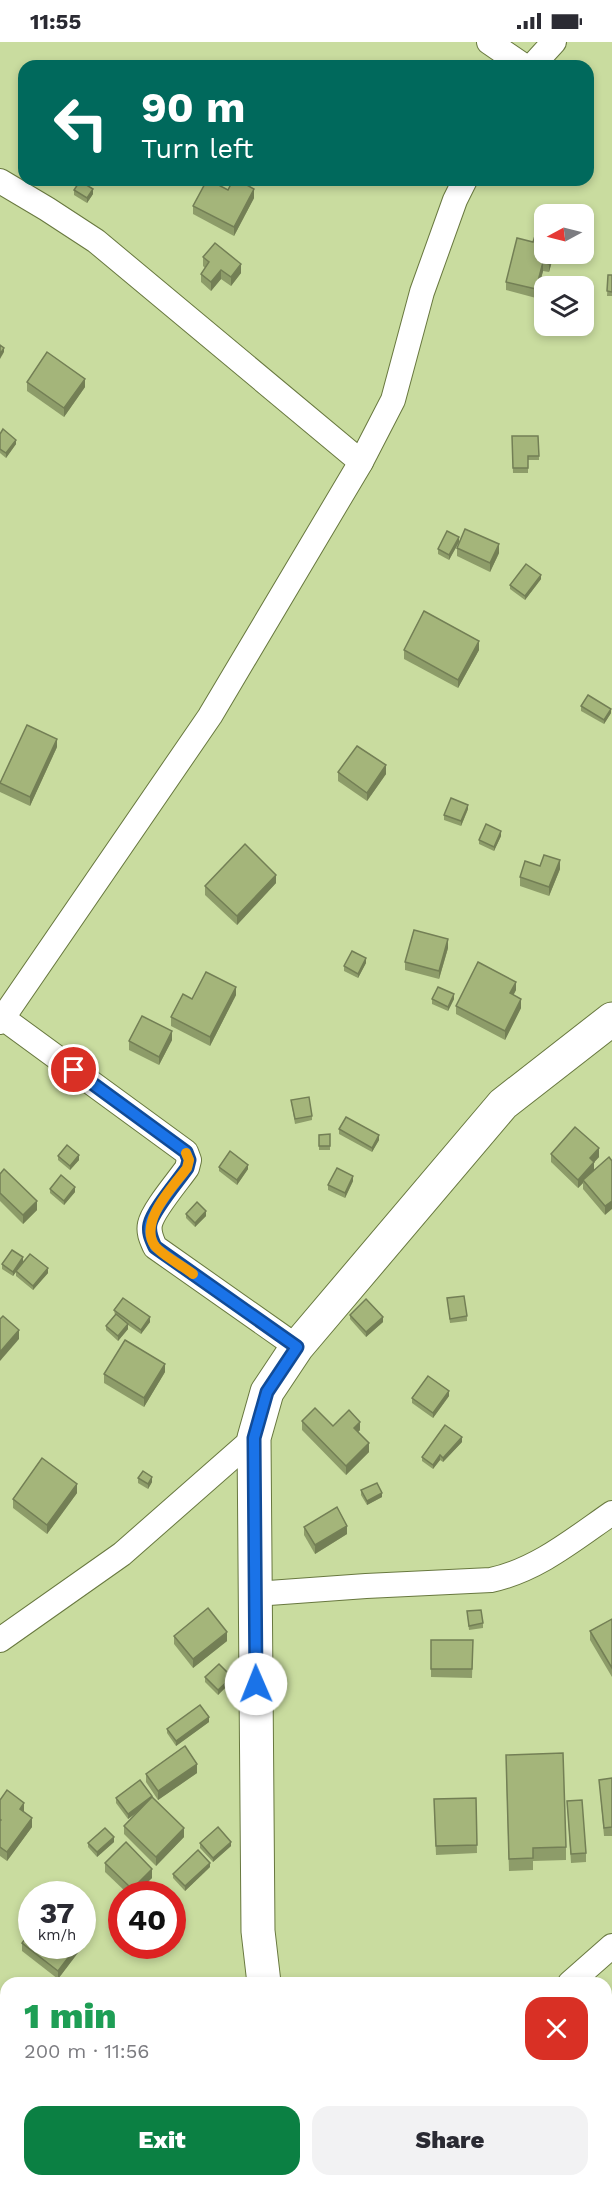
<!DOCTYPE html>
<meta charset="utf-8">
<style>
:root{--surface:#fff;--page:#f2f2f3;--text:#2b2b33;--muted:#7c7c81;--accent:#0b8043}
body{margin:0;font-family:"Work Sans",sans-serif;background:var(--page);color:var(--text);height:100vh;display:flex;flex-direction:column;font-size:22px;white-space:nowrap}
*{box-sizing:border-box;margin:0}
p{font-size:20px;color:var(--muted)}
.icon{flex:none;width:33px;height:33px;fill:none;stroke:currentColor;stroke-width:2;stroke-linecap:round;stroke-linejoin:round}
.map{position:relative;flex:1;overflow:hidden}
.drawer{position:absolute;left:0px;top:1935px;width:612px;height:210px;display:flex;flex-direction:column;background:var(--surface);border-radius:18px 18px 0 0;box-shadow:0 3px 9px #0003}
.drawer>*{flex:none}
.hud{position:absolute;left:18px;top:18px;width:576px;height:126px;border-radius:18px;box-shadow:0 3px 9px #0003;background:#00695c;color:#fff;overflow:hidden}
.needle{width:39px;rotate:263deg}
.tools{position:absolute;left:534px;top:162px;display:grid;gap:12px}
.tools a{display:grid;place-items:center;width:60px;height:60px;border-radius:12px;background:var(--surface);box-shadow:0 3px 9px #0003;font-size:30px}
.speed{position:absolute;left:18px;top:1839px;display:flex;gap:12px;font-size:30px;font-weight:700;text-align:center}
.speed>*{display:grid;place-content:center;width:78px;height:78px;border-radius:50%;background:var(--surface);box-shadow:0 3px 9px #0003;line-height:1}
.speed small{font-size:15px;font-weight:400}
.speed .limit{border:9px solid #d22;background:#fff;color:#111}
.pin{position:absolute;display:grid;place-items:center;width:51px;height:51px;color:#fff;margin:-26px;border:3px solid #fff;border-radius:50%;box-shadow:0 2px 6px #0007}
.me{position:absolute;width:66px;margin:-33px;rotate:359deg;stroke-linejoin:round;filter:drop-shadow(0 0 4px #0008)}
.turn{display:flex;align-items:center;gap:21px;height:126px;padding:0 24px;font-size:27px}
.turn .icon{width:78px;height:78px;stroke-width:2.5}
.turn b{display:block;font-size:42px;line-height:51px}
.round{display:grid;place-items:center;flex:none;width:63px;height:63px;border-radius:18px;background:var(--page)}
.overview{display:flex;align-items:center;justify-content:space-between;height:102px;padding:0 24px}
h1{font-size:36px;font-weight:800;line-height:45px;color:#1e9e55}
.action{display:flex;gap:12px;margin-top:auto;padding:12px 24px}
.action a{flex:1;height:69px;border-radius:18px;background:var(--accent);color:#fff;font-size:24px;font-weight:800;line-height:69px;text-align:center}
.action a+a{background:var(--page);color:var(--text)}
.status{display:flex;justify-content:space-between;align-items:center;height:42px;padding:0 30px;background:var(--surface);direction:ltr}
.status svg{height:16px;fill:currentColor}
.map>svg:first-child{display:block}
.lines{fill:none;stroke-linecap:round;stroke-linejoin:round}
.street-casing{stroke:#68783f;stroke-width:26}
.secondary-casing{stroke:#68783f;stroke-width:35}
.street{stroke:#fff;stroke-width:24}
.secondary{stroke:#fff;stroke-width:33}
.wall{fill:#8d9c69}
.shaded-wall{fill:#737f55}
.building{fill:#a4b57a;stroke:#737f55;stroke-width:1.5}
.route-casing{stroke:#114b97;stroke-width:15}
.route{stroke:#1a73e8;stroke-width:10}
.slow{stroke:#f59e0b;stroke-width:10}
</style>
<div class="status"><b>11:55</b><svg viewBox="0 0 49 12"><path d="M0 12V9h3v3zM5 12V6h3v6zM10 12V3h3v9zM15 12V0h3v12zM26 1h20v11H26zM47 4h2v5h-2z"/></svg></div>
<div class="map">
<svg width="612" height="2145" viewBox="0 0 612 2145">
<rect width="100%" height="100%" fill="#c9dc9f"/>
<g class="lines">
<g class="street-casing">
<g id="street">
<path d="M489 0 524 24"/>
<path d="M532 24 554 0"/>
<path d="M0 139 47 167 96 199 361 420"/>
<path d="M0 974 186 1110 189 1118 187 1126C178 1139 153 1168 150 1182 148 1191 152 1198 155 1205L297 1305"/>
<path d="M0 980 210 674 361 420 393 358 422 250 455 158 465 138"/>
<path d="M255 1552 366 1544 491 1538C537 1528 573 1498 612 1471"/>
<path d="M0 1598 122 1512 254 1396"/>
<path d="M570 1941 612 1904"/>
<path d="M273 2145 275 2139"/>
</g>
</g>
<g class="secondary-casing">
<g id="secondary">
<path d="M264 1941 258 1889 254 1396 267 1350 297 1305 503 1062 612 977"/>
<path d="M329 2139 335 2145"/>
</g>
</g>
<use href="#street" class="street"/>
<use href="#secondary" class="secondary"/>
</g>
<g class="wall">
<path d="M74 148 93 152 87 161 74 153Z"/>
<path d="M228 148 254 156 234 194 193 172V164Z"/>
<path d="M554 212 549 230 543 229 536 256 506 248V240Z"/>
<path d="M203 215 241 231 231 244 221 237 211 249 201 240V232L205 226 203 224Z"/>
<path d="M608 233H612V254H607Z"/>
<path d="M27 340 85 345 64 375 27 349Z"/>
<path d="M0 392 16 402 6 416 0 411Z"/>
<path d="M512 394 539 414V418H528V431H513Z"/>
<path d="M459 500 449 518 438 512V507Z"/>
<path d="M457 506 499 511 490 530 457 514Z"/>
<path d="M541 537 525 558 510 547V543Z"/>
<path d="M404 608H479L458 646 404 617Z"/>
<path d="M581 664 611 671 604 682 581 669Z"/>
<path d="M57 705 30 764 0 750V741Z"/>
<path d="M338 730 386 732 367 759 338 739Z"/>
<path d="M468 767 461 784 444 778V773Z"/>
<path d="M501 794 494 809 479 802V798Z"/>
<path d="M540 824 560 827 549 854 520 844V835Z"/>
<path d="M276 841 237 883 205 853V844Z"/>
<path d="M448 906 439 937 405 928V920Z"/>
<path d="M366 921 358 936 344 929V924Z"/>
<path d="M516 948 513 953 521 966 505 998 456 972V964Z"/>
<path d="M236 953 210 1004 171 984V975L192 957Z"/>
<path d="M432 957H454L448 969 432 962Z"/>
<path d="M172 998 159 1023 129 1008V999Z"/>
<path d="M291 1058 312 1074V1078L295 1082Z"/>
<path d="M339 1087 379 1098 372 1110 339 1092Z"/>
<path d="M330 1092V1108H319V1093Z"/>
<path d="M551 1112 599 1115 594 1120V1128L609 1115 605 1173 583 1147V1141L578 1146 551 1120Z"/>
<path d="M58 1114 79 1118 70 1128 58 1118Z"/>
<path d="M219 1125 248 1127 237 1143 219 1129Z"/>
<path d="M0 1132 37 1168 23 1182 0 1159Z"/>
<path d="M353 1139 345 1156 328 1148V1143Z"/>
<path d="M50 1147 75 1150 64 1163 50 1151Z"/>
<path d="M186 1172 206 1174 195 1185 186 1176Z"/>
<path d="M23 1220 17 1228 48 1231 33 1248 16 1234V1230L13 1234 2 1227V1222Z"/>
<path d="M447 1256 467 1274V1279L450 1281Z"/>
<path d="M114 1268 150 1280 141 1292 128 1283V1287L118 1299 106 1288V1284L115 1273Z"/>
<path d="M350 1273 383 1280 366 1295 350 1277Z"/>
<path d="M165 1330 144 1365 104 1341V1332Z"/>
<path d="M449 1354 433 1376 412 1361V1356Z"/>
<path d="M302 1379 360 1388 358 1390 369 1410 346 1433 302 1388Z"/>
<path d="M462 1400 443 1420 440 1418 433 1427 422 1419V1415Z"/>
<path d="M138 1436 152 1440 148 1447 138 1441Z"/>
<path d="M361 1448 382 1455 367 1463 361 1453Z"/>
<path d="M77 1451 47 1492 13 1466V1457Z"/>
<path d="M304 1485 347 1492 315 1512 304 1493Z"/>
<path d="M467 1569 483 1581V1586L469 1588Z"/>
<path d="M612 1577V1635L590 1598V1589Z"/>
<path d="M174 1594 227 1599 193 1626 174 1602Z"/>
<path d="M431 1598H473L472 1636 431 1635Z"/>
<path d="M205 1635 232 1639 218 1653 205 1640Z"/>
<path d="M209 1680 176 1704 167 1691V1687Z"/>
<path d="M506 1725 566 1805V1818L533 1819V1828L509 1829Z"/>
<path d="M197 1731 158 1758 146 1740V1732Z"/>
<path d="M612 1736V1794H604L599 1738Z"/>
<path d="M152 1754 184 1795 156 1824 124 1792V1784L139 1769 128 1777 116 1761V1756Z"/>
<path d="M476 1756 477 1811 436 1813 434 1766Z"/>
<path d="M0 1758 24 1769V1770L32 1785 7 1819 0 1814Z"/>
<path d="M567 1759 586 1811V1820L571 1821Z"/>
<path d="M114 1800 97 1815 88 1805V1801Z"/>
<path d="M200 1801 231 1804 213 1820 200 1806Z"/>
<path d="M105 1821 152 1836 135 1852H128L105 1830Z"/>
<path d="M210 1825 185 1849 173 1836V1832Z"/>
<path d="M22 1901 80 1904V1908L58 1937 22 1909Z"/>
<path d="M612 2117V2145H610L598 2139H606Z"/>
</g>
<g class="shaded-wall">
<path d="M93 147V152L87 161V156Z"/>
<path d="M254 147V156L234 194V185Z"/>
<path d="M551 212H554L549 230V222Z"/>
<path d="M543 220V229L536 256V247Z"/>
<path d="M241 222V231L231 244V235Z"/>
<path d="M221 228V237L211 249V240Z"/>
<path d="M4 306V310L0 317V312Z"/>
<path d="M85 337V345L64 375V366Z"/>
<path d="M16 398V402L6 416V411Z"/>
<path d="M459 495V500L449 518V513Z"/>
<path d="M499 502V511L490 530V521Z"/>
<path d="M541 533V537L525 558V554Z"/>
<path d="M479 599V608L458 646V638Z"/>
<path d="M611 667V671L604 682V678Z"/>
<path d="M57 697V705L30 764V755Z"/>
<path d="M386 723V732L367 759V751Z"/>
<path d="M468 763V767L461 784V779Z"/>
<path d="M501 789V794L494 809V805Z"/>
<path d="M560 818V827L549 854V845Z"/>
<path d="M276 833V841L237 883V874Z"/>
<path d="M448 897V906L439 937V929Z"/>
<path d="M366 916V921L358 936V932Z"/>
<path d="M516 940V948L510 960V951Z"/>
<path d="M236 945V953L210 1004V995Z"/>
<path d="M454 952V957L448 969V965Z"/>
<path d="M521 957V966L505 998V989Z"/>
<path d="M172 989V998L159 1023V1015Z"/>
<path d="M379 1093V1098L372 1110V1106Z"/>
<path d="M599 1106V1115L590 1125V1116Z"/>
<path d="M79 1113V1118L70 1128V1124Z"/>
<path d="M594 1120V1129L583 1138V1141L578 1146V1138Z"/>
<path d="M248 1123V1127L237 1143V1138Z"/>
<path d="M353 1134V1139L345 1156V1151Z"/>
<path d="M75 1145V1150L64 1163V1159Z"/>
<path d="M37 1159V1168L23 1182V1173Z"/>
<path d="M612 1159V1167L605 1173V1164Z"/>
<path d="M206 1169V1174L195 1185V1181Z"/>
<path d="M23 1215V1220L13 1234V1230Z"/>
<path d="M48 1226V1231L33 1248V1244Z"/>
<path d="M150 1275V1280L141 1292V1288Z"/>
<path d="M383 1275V1280L366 1295V1290Z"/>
<path d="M128 1282V1287L118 1299V1294Z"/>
<path d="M19 1288V1297L0 1319V1310Z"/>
<path d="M165 1322V1330L144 1365V1356Z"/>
<path d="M449 1349V1354L433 1376V1371Z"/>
<path d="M360 1380V1388L354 1394V1386Z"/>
<path d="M462 1395V1400L443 1420V1416Z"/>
<path d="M369 1401V1410L346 1433V1424Z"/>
<path d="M440 1413V1418L433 1427V1423Z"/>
<path d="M152 1435V1440L148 1447V1442Z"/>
<path d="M77 1442V1451L47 1492V1483Z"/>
<path d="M382 1451V1455L367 1463V1459Z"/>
<path d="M347 1484V1492L315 1512V1503Z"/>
<path d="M227 1590V1599L193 1626V1617Z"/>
<path d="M232 1635V1639L218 1653V1648Z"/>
<path d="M209 1675V1680L176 1704V1699Z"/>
<path d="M197 1722V1731L158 1758V1749Z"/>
<path d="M152 1754V1759L128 1777V1772Z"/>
<path d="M24 1761V1769L20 1776V1767Z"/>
<path d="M32 1776V1785L7 1819V1810Z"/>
<path d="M184 1786V1795L156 1824V1815Z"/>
<path d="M114 1795V1800L97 1815V1810Z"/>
<path d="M231 1800V1804L213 1820V1816Z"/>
<path d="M210 1821V1825L185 1849V1844Z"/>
<path d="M152 1827V1836L135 1852H132V1847Z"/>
<path d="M77 1904H80V1908L58 1937V1929Z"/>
</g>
<g class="building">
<path d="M207 138H209L228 148 233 138H238L254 147 234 185 193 164Z"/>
<path d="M80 139 93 147 87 156 74 148Z"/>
<path d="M537 188 544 190V212H551L549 222 543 220 536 247 506 240 517 196 533 200Z"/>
<path d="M215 201 241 222 231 235 221 228 211 240 201 232 209 220 203 215Z"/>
<path d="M608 233H612V250L607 249Z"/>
<path d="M0 303 4 306 0 312Z"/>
<path d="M47 310 85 337 64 366 27 340Z"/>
<path d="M3 387 16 398 6 411 0 407V392Z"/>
<path d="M512 394H538L539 414H528V426H513Z"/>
<path d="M465 487 499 502 490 521 457 506Z"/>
<path d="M447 489 459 495 449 513 438 507Z"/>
<path d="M526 522 541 533 525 554 510 543Z"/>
<path d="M424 569 479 599 458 638 404 608Z"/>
<path d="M588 653 611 667 604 678 581 664Z"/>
<path d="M27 683 57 697 30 755 0 741Z"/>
<path d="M357 704 386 723 367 751 338 730Z"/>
<path d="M451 756 468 763 461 779 444 773Z"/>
<path d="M486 782 501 789 494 805 479 798Z"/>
<path d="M245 802 276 833 237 874 205 844Z"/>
<path d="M544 813 560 818 549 845 520 835 525 819 540 824Z"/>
<path d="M414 888 448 897 439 929 405 920Z"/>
<path d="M352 909 366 916 358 932 344 924Z"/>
<path d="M478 920 516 940 510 951 521 957 505 989 456 964Z"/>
<path d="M206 930 236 945 210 995 171 975 183 952 192 957Z"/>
<path d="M438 945 454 952 448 965 432 957Z"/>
<path d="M142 974 172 989 159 1015 129 999Z"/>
<path d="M309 1055 312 1074 295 1077 291 1058Z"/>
<path d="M346 1075 379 1093 372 1106 339 1087Z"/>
<path d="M575 1085 599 1106 590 1116 594 1120 578 1138 551 1112Z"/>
<path d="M330 1092V1104H319V1093Z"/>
<path d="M67 1103 79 1113 70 1124 58 1114Z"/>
<path d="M230 1109 248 1123 237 1138 219 1125Z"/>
<path d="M609 1115 612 1119V1159L605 1164 583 1138Z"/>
<path d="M337 1126 353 1134 345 1151 328 1143Z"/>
<path d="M4 1127 37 1159 23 1173 0 1151V1132Z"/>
<path d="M61 1133 75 1145 64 1159 50 1147Z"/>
<path d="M197 1160 206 1169 195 1181 186 1172Z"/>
<path d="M12 1208 23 1215 13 1230 2 1222Z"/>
<path d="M30 1212 48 1226 33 1244 16 1229Z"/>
<path d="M464 1254 467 1274 450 1277 447 1256Z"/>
<path d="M123 1256 150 1275 141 1288 114 1268Z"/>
<path d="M366 1257 383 1275 366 1290 350 1273Z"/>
<path d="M116 1272 128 1282 118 1294 106 1284Z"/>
<path d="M3 1274 19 1288 0 1310V1277Z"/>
<path d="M125 1298 165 1322 144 1356 104 1332Z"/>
<path d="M428 1334 449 1349 433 1371 412 1356Z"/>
<path d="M315 1366 333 1384 349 1368 360 1380 354 1386 369 1401 346 1424 302 1379Z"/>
<path d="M445 1383 462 1395 443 1416 440 1413 433 1423 422 1415Z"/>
<path d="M42 1416 77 1442 47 1483 13 1457Z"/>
<path d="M143 1429 152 1435 148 1442 138 1436Z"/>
<path d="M377 1441 382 1451 367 1459 361 1448Z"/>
<path d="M337 1465 347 1484 315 1503 304 1485Z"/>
<path d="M208 1566 227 1590 193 1617 174 1594Z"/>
<path d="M481 1568 483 1581 469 1584 467 1569Z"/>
<path d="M612 1577V1626L590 1589Z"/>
<path d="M431 1598H473L472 1627H431Z"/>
<path d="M219 1622 232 1635 218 1648 205 1635Z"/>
<path d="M200 1663 209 1675 176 1699 167 1687Z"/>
<path d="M185 1704 197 1722 158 1749 146 1732Z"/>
<path d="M563 1711 566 1805 533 1806V1816L509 1817 506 1713Z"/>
<path d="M612 1736V1785L604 1786 599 1738Z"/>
<path d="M140 1738 152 1754 128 1772 116 1756Z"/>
<path d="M7 1748 24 1761 20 1767 32 1776 7 1810 0 1805V1779L1 1778 0 1777V1758Z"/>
<path d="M152 1755 184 1786 156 1815 124 1784Z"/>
<path d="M476 1756 477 1803 436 1804 434 1757Z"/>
<path d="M582 1758 586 1811 571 1812 567 1759Z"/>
<path d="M218 1785 231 1800 213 1816 200 1801Z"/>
<path d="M105 1786 114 1795 97 1810 88 1801Z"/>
<path d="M126 1800 152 1827 132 1847 105 1821Z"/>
<path d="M198 1808 210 1821 185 1844 173 1832Z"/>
<path d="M32 1888V1904H77L58 1929 22 1901Z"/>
<path d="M606 2114 612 2117V2142L606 2139Z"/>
</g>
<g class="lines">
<g class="route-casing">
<path id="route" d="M74 1028 186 1110 189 1118 187 1126C178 1139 153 1168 150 1182 148 1191 152 1198 155 1205L297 1305 267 1350 254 1396 256 1642"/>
</g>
<use href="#route" class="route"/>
<path class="slow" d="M186 1111 189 1118 187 1126C173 1145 138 1180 155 1204 162 1213 183 1224 193 1232"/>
</g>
</svg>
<div class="tools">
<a><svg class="needle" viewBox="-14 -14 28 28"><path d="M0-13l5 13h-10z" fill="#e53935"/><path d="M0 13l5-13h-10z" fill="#7c7c81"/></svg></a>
<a><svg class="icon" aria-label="layers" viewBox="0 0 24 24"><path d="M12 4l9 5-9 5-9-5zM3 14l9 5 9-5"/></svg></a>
</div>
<div class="speed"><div>37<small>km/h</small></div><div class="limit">40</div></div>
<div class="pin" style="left:74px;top:1028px;background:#d93025"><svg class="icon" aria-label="arrive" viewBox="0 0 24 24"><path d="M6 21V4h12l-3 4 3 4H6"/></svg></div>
<svg class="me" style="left:256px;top:1642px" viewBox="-20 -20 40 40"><circle r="19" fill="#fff"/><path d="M0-13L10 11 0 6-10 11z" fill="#1a73e8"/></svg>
<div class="hud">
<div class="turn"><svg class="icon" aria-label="left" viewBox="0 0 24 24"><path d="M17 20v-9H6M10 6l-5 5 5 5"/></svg><div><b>90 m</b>Turn left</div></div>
</div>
<section class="drawer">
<div class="overview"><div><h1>1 min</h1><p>200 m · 11:56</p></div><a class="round" style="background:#d93025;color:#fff"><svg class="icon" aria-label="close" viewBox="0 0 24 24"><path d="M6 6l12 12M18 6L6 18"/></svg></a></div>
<div class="action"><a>Exit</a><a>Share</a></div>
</section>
</div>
